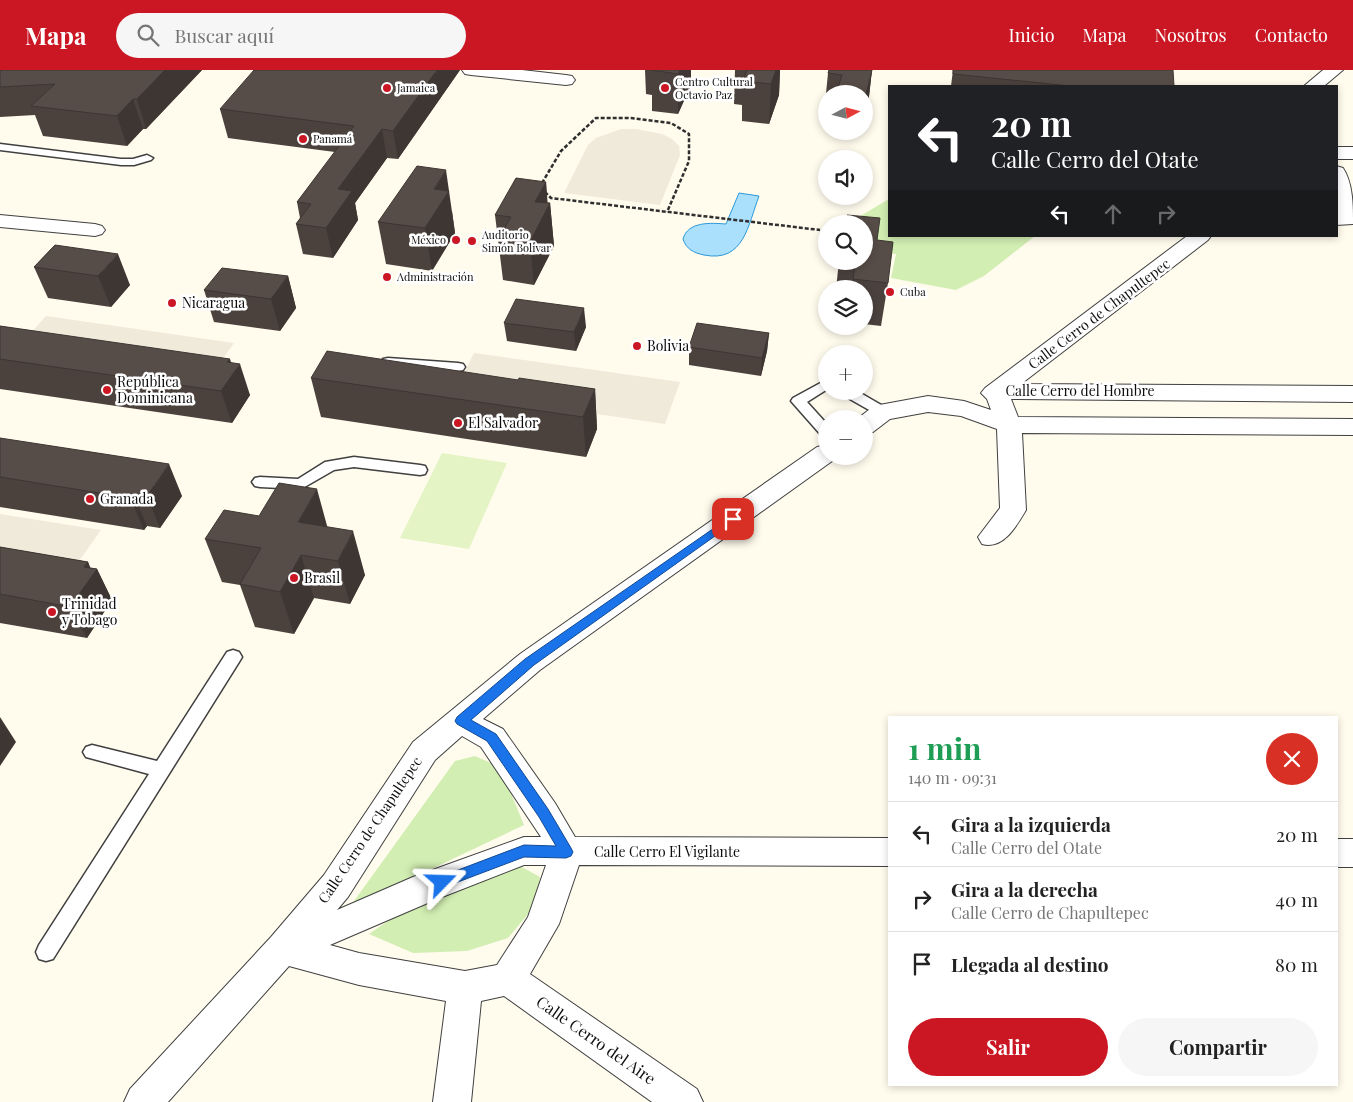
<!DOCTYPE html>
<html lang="es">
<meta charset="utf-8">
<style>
:root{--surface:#fff;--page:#f6f6f6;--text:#222;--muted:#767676;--line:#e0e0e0;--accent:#cb1724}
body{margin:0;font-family:"Playfair Display",serif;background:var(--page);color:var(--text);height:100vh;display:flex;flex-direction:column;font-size:19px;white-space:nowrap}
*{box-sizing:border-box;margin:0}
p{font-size:16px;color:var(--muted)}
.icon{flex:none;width:28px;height:28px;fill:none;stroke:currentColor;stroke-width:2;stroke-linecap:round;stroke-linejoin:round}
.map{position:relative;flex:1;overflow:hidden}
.drawer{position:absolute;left:888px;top:646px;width:450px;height:370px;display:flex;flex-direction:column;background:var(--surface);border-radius:0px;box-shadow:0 2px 8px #0003}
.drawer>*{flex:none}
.hud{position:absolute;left:888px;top:15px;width:450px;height:152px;border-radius:0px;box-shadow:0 2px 8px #0003;background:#202124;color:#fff;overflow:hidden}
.needle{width:32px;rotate:83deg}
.controls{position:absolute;left:818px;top:15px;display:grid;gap:10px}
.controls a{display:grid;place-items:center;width:55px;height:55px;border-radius:50%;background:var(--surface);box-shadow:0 2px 8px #0003;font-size:25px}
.pin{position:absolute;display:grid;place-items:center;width:42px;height:42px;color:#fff;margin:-21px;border-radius:10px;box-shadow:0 2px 8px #0006}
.me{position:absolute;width:55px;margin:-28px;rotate:68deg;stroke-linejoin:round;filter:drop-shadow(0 0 4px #0008)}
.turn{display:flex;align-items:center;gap:18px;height:105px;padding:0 20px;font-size:22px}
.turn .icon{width:65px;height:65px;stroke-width:2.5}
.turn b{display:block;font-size:35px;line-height:42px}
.lanes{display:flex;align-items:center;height:48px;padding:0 20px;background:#0003;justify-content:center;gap:25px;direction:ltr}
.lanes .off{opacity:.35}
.round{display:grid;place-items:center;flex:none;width:52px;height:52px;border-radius:26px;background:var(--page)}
.head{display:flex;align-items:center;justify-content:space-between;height:85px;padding:0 20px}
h1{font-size:30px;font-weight:700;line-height:38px;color:#1e9e55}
.cta{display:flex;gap:10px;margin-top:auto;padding:10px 20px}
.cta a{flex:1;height:58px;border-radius:30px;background:var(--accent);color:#fff;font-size:20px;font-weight:700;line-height:58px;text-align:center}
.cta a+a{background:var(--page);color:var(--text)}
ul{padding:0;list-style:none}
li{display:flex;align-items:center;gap:15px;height:65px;padding:0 20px;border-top:1px solid var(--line)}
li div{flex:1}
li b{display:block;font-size:19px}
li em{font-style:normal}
header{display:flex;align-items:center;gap:30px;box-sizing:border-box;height:70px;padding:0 25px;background:var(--accent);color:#fff}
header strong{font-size:24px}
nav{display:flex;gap:28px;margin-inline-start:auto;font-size:18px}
.search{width:350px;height:45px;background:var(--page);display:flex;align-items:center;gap:12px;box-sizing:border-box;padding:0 18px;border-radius:28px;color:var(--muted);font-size:19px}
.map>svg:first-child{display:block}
.green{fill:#d2eeb2}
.pitch{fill:#e5f4c5}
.plaza{fill:#f0eadb}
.water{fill:#abe0fc;stroke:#2b99db}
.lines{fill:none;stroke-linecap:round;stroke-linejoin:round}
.service-casing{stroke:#404040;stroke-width:3}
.minor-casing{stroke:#404040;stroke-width:2}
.path{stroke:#2f2f2f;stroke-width:2.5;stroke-dasharray:4 2;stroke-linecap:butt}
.service{fill:#fff;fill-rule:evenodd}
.minor{fill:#fff;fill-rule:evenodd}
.wall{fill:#4b423e}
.shaded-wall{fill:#3d3632}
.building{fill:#574d48;stroke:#3d3632}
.route{fill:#1a73e8;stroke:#114b97}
.poi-dot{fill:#cb1724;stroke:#fff;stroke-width:2}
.labels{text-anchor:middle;stroke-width:5;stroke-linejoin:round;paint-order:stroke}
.far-poi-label{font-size:11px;fill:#0d0d0d;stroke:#fff;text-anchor:start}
.poi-label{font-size:14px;fill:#0d0d0d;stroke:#fff;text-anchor:start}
.street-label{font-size:14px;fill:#0d0d0d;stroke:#fff}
.near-street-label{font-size:16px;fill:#0d0d0d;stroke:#fff}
</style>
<header>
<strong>Mapa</strong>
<div class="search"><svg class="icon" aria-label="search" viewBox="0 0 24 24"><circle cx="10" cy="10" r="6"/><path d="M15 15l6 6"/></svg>Buscar aquí</div>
<nav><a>Inicio</a><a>Mapa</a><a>Nosotros</a><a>Contacto</a></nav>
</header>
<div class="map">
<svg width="1353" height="1032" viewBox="0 0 1353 1032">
<rect width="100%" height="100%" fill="#fffbed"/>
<g class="green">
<path d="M889 129V166H1035L984 206 956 220 891 208 896 184 864 182V154H847Z"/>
<path d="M475 686 500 697 524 755 349 838 455 691Z"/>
<path d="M520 796 540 807 534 837 508 868 467 881 413 883 369 864 423 827Z"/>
</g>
<path class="pitch" d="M442 383 507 393 469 479 400 468Z"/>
<g class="plaza">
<path d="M621 59H636L662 64 672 69 679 76 680 85 660 135 564 123 588 75 596 68Z"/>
<path d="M46 246 234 273 206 312 13 283Z"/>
<path d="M474 283 680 312 665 354 454 323Z"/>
<path d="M0 444 101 460 64 512 0 501Z"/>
</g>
<path class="water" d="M739 123 759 126C748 155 744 193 704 185 694 183 686 179 683 169 688 151 711 153 726 154Z"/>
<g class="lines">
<g class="service-casing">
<g id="service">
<path d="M0 74 121 89H133L147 85 153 88 151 90 134 95H121L0 80Z"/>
<path d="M388 288 458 293 463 294 465 297 463 300 458 301 383 295 381 292 383 289Z"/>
<path d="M826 310V320L807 332 826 353V367L821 365 791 331 793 328Z"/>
<path d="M839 321H857L888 339 890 342 888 345H878L841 324Z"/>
<path d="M354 387 420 395 425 396 427 400 425 404 420 405 354 397 334 400 301 419 260 417 255 416 252 412 255 408 260 407 298 409 325 392Z"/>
<path d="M233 580 239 582 242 587 239 592 53 889 46 891 39 889 36 882 39 875 149 704 86 687 83 682 86 677 92 675 157 691 227 582Z"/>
</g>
</g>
<g class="minor-casing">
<g id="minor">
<path d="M462 0H522L566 5 572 6 575 10 572 14 566 15 471 5 465 4Z"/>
<path d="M1323 0H1343L1324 16H1304Z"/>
<rect x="1336" y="77" width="17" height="12"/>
<path d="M1336 96 1343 98C1353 113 1353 136 1353 154L1336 155Z"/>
<path d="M0 145 95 154 102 156 105 160 102 164 95 166 0 157Z"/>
<path d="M1187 166H1211L1208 170 1021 314 1353 316V332L1011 329 1018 347 1353 349V365L1022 363 1026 440C1016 457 1003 480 982 474L978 467 1000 438 997 359 961 346 928 342 890 349 873 362 864 364V349H857L874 336 928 326 964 331 991 340 987 329 981 323 985 318Z"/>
<path d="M826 375V386H836L835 389 540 600 483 649 503 659 555 733 575 767 889 768V796L579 795 559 854 530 904 697 1019 703 1032H652L504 926 481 931 471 1032H433L446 931 359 915 289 896 168 1032H124L130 1019 271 867 324 805 413 672 520 584 817 377ZM462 666 481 677 541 767H524L413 807 337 840 348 827 435 690ZM524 795H546L528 847 497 895 465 901 359 883 330 875 437 829Z"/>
<rect x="1336" y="769" width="17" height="28"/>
</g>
</g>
<g class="path">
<path d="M542 113 561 81 596 48H631L671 53 689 64V91L667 142"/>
<path d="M545 122 551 128 820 160"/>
</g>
<use href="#service" class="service"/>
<use href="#minor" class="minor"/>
</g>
<g class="wall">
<path d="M0 0H202L146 59H143L127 76 43 66 35 45 0 47Z"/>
<path d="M460 0 398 89 387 88 355 133 358 150 333 188 303 184 296 154 300 148 297 132 335 82 228 68 220 39Z"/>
<path d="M645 0H691V15L678 44 652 41V25L646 24Z"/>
<path d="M735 0H780L779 25 769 54 742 51V35L734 34Z"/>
<path d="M829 0H872L868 35 864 54V24H826V44H824L828 3Z"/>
<path d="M953 0 1174 16H951Z"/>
<path d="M833 61H862L861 64Z"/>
<path d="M546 112 547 133H550L554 176 534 215 503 210 495 145Z"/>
<path d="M452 141 455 163 432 201 386 194 378 152Z"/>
<path d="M877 170 888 213 881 256 864 254V219H836L839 191H864Z"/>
<path d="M55 175 130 215 111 237 48 228 34 197Z"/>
<path d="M288 206 296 238 280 261 214 252 204 220Z"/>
<path d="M504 253 586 257 576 281 507 271Z"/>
<path d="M0 256 231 292 250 325 232 353 0 319Z"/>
<path d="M769 263 767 281 761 306 689 295V277Z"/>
<path d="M311 308 518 310 595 319 597 359 586 387 321 347Z"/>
<path d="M0 368 182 426 160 458 147 456 144 460 0 437Z"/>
<path d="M328 457 365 505 350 534 314 528 294 564 255 557 240 515 222 512 205 469Z"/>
<path d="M0 477 88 492 90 498 97 499 112 530 87 568 0 553Z"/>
</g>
<g class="shaded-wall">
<path d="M165 0H202L146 59 137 29Z"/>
<path d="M437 0H460L398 89 393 61Z"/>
<path d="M678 0H691V15L678 44Z"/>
<path d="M776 0H780L779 25 769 54 771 14Z"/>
<path d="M872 0 868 35 864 54V40L866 24Z"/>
<path d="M133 29 143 59 127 76 117 46Z"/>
<path d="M382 59 387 88 355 133 358 150 333 188 326 158 338 119Z"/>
<path d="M446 100 455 163 432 201 425 158 434 119Z"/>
<path d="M546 112 548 138 550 133 554 176 534 215 530 172 535 132Z"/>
<path d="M118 184 130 215 111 237 98 206Z"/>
<path d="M288 206 296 238 280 261 271 229Z"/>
<path d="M584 238 586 257 576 281 574 262Z"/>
<path d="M769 263 767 281 761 306 762 288Z"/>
<path d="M230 289 234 302 240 294 250 325 232 353 221 321 227 292Z"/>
<path d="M595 319 597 359 586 387 583 347Z"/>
<path d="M169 394 182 426 160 458 147 426Z"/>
<path d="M317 419 329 463 298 452Z"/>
<path d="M133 424 147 456 144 460 130 428Z"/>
<path d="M353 461 365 505 350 534 338 491Z"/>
<path d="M301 485 314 528 294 564 280 522Z"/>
<path d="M88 492 93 504 97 499 112 530 87 568 70 537 84 497Z"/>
<path d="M0 647 16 672 0 696Z"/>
</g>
<g class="building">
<path d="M0 0H165L137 29H133L117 46 31 36 55 14 0 17Z"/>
<path d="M254 0H437L393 61 382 59 338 119 352 121 326 158 296 154 311 134 297 132 354 56 220 39Z"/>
<path d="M651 0H680L678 4Z"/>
<path d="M747 0H776L771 14 743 11Z"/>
<path d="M829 0H872L866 24 837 21 842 5 828 3Z"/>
<path d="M953 0H1173L1174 16H1070L953 4Z"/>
<path d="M417 96 446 100 434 119 449 121 425 158 378 152Z"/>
<path d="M516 108 546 112 535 132 550 133 530 172 499 168 511 147 495 145Z"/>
<path d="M847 145 880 148 877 170 893 172 888 213 853 209 856 191H864V154H846Z"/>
<path d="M55 175 118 184 98 206 34 197Z"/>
<path d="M222 198 288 206 271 229 204 220Z"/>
<path d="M516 229 584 238 574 262 504 253Z"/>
<path d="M697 253 769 263 762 288 689 277Z"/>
<path d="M0 256 230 289 227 292 240 294 221 321 0 289Z"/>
<path d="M327 281 518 310 519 308 595 319 583 347 311 308Z"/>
<path d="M0 368 169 394 147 426 133 424 130 428 0 407Z"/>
<path d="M279 413 317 419 298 452 353 461 338 491 301 485 280 522 240 514 261 478 205 469 224 440 259 446Z"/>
<path d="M0 477 88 492 84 497 97 499 70 537 0 524Z"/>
</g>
<path class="route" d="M733 445 738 449 736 451 534 595 471 650 496 664 548 739 571 778 573 782 571 786 566 788 524 787 442 818 437 816 435 812 437 808 524 775 556 776 539 747 487 671 457 654 455 651 457 647 525 589Z"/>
<g class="poi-dot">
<circle cx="387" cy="18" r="5"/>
<circle cx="665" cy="18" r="5"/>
<circle cx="303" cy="69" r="5"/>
<circle cx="456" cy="170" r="5"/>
<circle cx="472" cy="171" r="5"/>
<circle cx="387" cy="207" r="5"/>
<circle cx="890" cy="222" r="5"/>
<circle cx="172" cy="233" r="5"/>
<circle cx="637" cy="276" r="5"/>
<circle cx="107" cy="320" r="5"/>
<circle cx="458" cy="353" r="5"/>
<circle cx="90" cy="429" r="5"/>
<circle cx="294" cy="508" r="5"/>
<circle cx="52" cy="542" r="5"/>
</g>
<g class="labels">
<g class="far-poi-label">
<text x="675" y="16">Centro Cultural<tspan x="675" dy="13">Octavio Paz</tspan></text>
<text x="397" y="22">Jamaica</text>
<text x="313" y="73">Panamá</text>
<text x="482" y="169">Auditorio<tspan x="482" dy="13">Simón Bolivar</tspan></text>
<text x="446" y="174" text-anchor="end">México</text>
<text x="397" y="211">Administración</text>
<text x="900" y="226">Cuba</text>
</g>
<g class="poi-label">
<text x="182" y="238">Nicaragua</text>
<text x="647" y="281">Bolivia</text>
<text x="117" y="317">República<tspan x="117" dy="16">Dominicana</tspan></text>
<text x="468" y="358">El Salvador</text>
<text x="100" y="434">Granada</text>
<text x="304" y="513">Brasil</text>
<text x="62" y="539">Trinidad<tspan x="62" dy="16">y Tobago</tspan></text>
</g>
<g class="street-label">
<text transform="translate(1099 244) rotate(-37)" y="5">Calle Cerro de Chapultepec</text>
<text x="1080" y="326">Calle Cerro del Hombre</text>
<text transform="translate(370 760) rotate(-56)" y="5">Calle Cerro de Chapultepec</text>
<text x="667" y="787">Calle Cerro El Vigilante</text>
</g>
<g class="near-street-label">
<text transform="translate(596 970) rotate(35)" y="6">Calle Cerro del Aire</text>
</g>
</g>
</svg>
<div class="controls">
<a><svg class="needle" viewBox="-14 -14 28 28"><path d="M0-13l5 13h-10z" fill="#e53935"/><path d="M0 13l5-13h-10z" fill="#767676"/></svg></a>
<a><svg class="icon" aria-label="sound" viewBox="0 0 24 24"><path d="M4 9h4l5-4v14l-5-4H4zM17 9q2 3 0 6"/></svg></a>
<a><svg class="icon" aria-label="search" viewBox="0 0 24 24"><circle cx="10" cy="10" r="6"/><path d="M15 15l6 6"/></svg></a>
<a><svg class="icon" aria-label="layers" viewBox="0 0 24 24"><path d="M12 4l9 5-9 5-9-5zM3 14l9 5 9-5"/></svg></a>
<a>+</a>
<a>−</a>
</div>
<div class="pin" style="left:733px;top:449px;background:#d93025"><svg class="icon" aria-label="arrive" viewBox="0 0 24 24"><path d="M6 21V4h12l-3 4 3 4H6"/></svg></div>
<svg class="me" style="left:442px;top:812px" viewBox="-20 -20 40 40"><path d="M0-17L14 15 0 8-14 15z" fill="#1a73e8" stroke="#fff" stroke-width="4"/></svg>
<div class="hud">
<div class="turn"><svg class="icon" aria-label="left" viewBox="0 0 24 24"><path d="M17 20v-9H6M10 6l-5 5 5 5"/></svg><div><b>20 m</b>Calle Cerro del Otate</div></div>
<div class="lanes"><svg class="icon" aria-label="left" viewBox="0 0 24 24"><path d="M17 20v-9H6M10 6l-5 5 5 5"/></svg><svg class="icon off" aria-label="ahead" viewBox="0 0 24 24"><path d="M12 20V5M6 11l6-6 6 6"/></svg><svg class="icon off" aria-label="right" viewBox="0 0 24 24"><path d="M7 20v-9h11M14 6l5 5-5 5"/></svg></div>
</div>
<section class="drawer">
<div class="head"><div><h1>1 min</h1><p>140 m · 09:31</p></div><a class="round" style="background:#d93025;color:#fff"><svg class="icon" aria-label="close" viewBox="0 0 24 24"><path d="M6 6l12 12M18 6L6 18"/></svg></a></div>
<ul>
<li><svg class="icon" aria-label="left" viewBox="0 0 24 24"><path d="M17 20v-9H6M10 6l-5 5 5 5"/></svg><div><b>Gira a la izquierda</b><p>Calle Cerro del Otate</p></div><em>20 m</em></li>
<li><svg class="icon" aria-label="right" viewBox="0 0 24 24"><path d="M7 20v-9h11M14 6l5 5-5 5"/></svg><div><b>Gira a la derecha</b><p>Calle Cerro de Chapultepec</p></div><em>40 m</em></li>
<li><svg class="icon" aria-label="arrive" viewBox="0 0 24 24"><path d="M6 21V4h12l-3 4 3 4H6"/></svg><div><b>Llegada al destino</b></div><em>80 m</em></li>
</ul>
<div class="cta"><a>Salir</a><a>Compartir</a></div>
</section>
</div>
